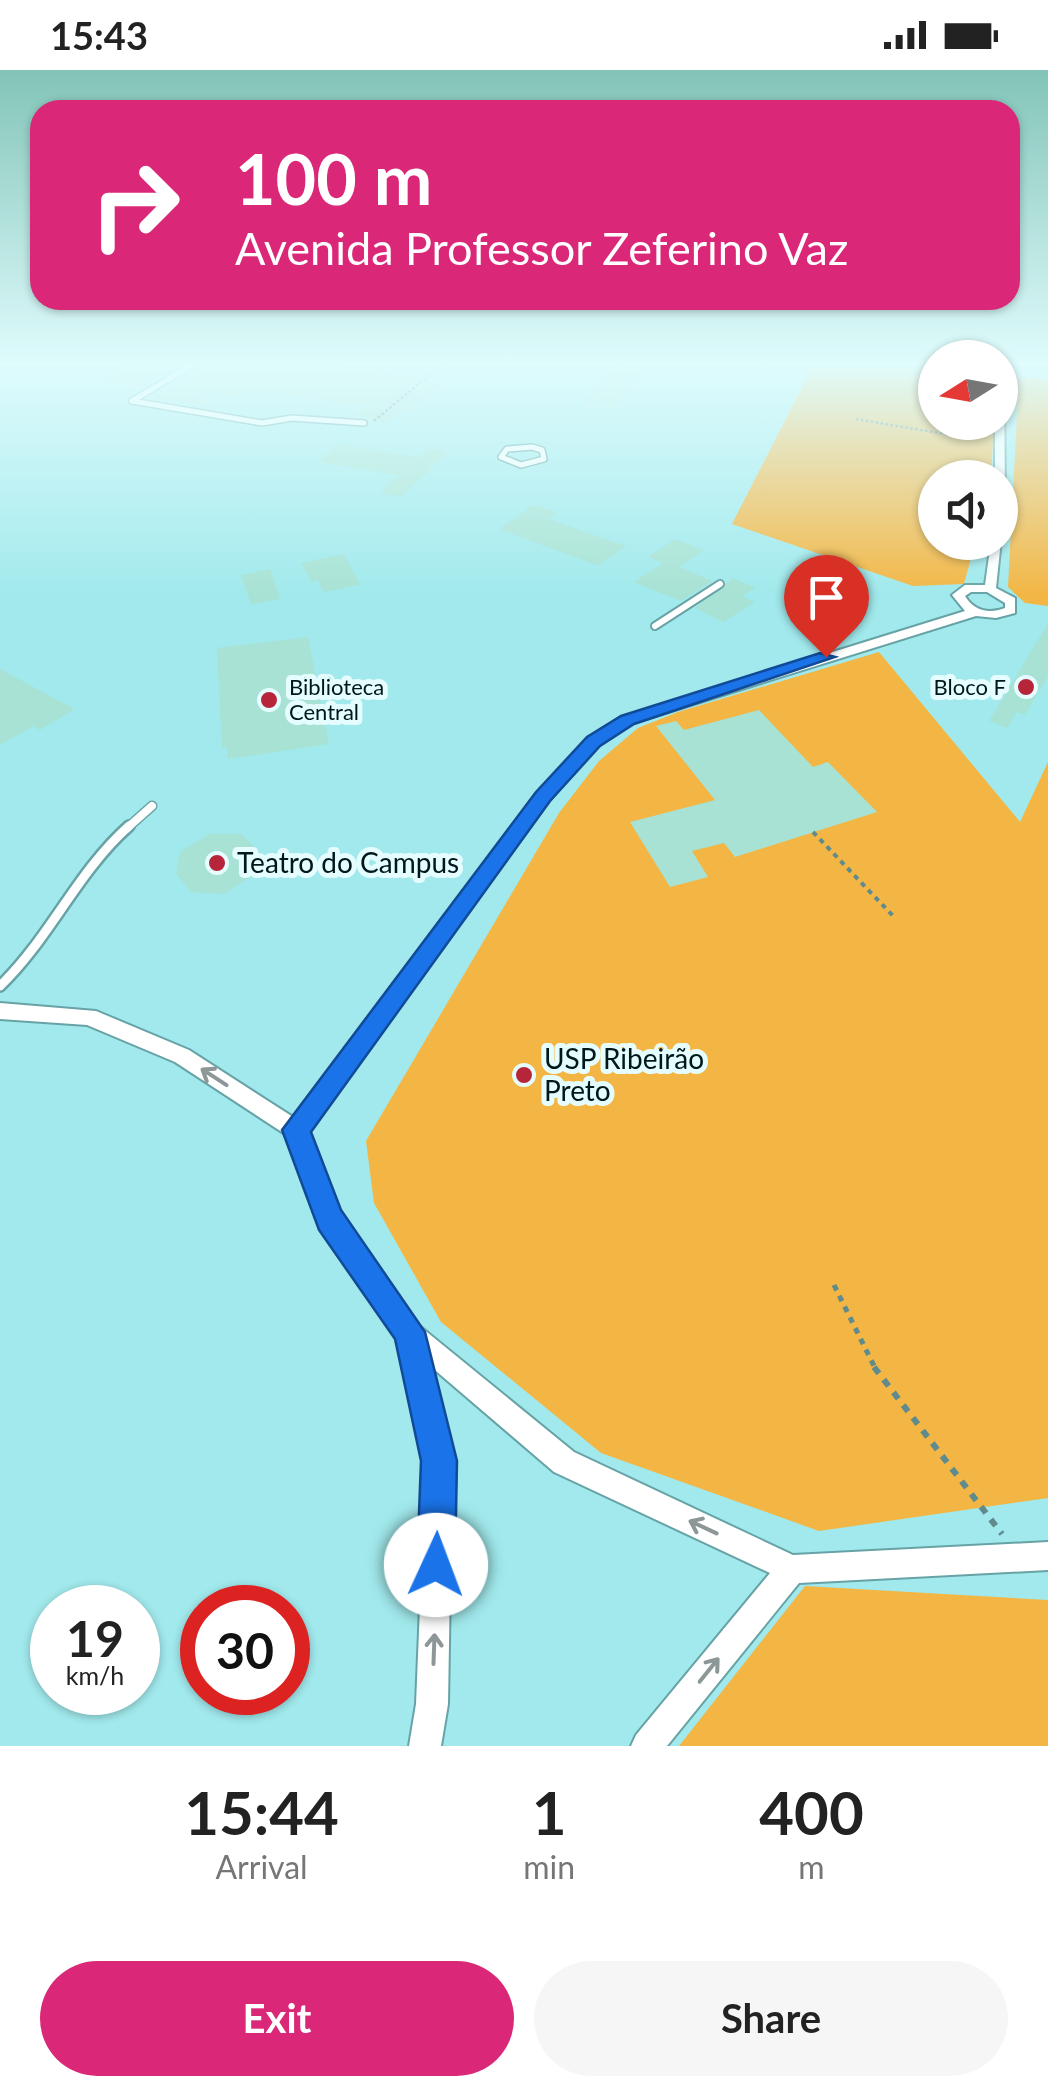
<!DOCTYPE html>
<meta charset="utf-8">
<style>
:root{--surface:#fff;--page:#f6f6f6;--text:#222;--muted:#767676;--accent:#db2777}
body{margin:0;font-family:Lato,sans-serif;background:var(--page);color:var(--text);height:100vh;display:flex;flex-direction:column;font-size:38px;white-space:nowrap}
*{box-sizing:border-box;margin:0}
p{font-size:32px;color:var(--muted)}
.icon{flex:none;width:55px;height:55px;fill:none;stroke:currentColor;stroke-width:2;stroke-linecap:round;stroke-linejoin:round}
.map{position:relative;height:1676px;overflow:hidden}
.sheet{display:flex;flex-direction:column;background:var(--surface);flex:1}
.sheet>*{flex:none}
.banner{position:absolute;left:30px;top:30px;width:990px;height:210px;border-radius:30px;box-shadow:0 2px 8px #0004;background:#db2777;color:#fff;overflow:hidden}
.needle{width:65px;rotate:259deg}
.controls{position:absolute;left:918px;top:270px;display:grid;gap:20px}
.controls a{display:grid;place-items:center;width:100px;height:100px;border-radius:50%;background:var(--surface);box-shadow:0 2px 8px #0004;font-size:50px}
.speed{position:absolute;left:30px;top:1515px;display:flex;gap:20px;font-size:50px;font-weight:700;text-align:center}
.speed>*{display:grid;place-content:center;width:130px;height:130px;border-radius:50%;background:var(--surface);box-shadow:0 2px 8px #0004;line-height:1}
.speed small{font-size:25px;font-weight:400}
.speed .limit{border:15px solid #d22;background:#fff;color:#111}
.pin{position:absolute;display:grid;place-items:center;width:85px;height:85px;color:#fff;margin:-102px -42px;border-radius:50% 50% 50% 0;rotate:-45deg;box-shadow:0 0 10px #0007}
.pin .icon{rotate:45deg}
.me{position:absolute;width:110px;margin:-55px;rotate:2deg;stroke-linejoin:round;filter:drop-shadow(0 0 8px #0008)}
.turn{display:flex;align-items:center;gap:35px;height:210px;padding:0 40px;font-size:45px}
.turn .icon{width:130px;height:130px;stroke-width:2.5}
.turn b{display:block;font-size:70px;line-height:85px}
.eta{display:flex;justify-content:space-evenly;align-items:center;height:170px;text-align:center}
.eta b{font-size:60px;font-weight:700;line-height:70px}
.action{display:flex;gap:20px;margin-top:auto;padding:20px 40px}
.action a{flex:1;height:115px;border-radius:60px;background:var(--accent);color:#fff;font-size:40px;font-weight:700;line-height:115px;text-align:center}
.action a+a{background:var(--page);color:var(--text)}
.status{display:flex;justify-content:space-between;align-items:center;height:70px;padding:0 50px;background:var(--surface);direction:ltr}
.status svg{height:28px;fill:currentColor}
.map>svg:first-child{display:block}
.built{fill:#a1e9ec;fill-rule:evenodd}
.green{fill:#f3b644}
.building{fill:#a7e2d4}
.lines{fill:none;stroke-linecap:round;stroke-linejoin:round}
.lane-far3-casing{stroke:#67a3a6;stroke-width:8}
.lane-far2-casing{stroke:#67a3a6;stroke-width:10}
.lane-far1-casing{stroke:#67a3a6;stroke-width:11}
.lane-casing{stroke:#67a3a6;stroke-width:14}
.street-casing{stroke:#67a3a6;stroke-width:4}
.path-far3{stroke:#5f8b8d;stroke-width:2.5;stroke-dasharray:2.5 2.5;stroke-linecap:butt}
.path-far2{stroke:#5f8b8d;stroke-width:4;stroke-dasharray:5 5;stroke-linecap:butt}
.path-far1{stroke:#5f8b8d;stroke-width:5;stroke-dasharray:6 6;stroke-linecap:butt}
.path{stroke:#5f8b8d;stroke-width:6;stroke-dasharray:8 8;stroke-linecap:butt}
.lane-far3{stroke:#fff;stroke-width:5}
.lane-far2{stroke:#fff;stroke-width:6}
.lane-far1{stroke:#fff;stroke-width:8}
.lane{stroke:#fff;stroke-width:9}
.street{fill:#fff;fill-rule:evenodd}
.oneway{stroke:#8d9798}
.route{fill:#1a73e8;stroke:#114b97;stroke-width:2.5}
.poi-dot{fill:#b7253a;stroke:#e5fdfe;stroke-width:4}
.labels{text-anchor:middle;stroke-width:10;stroke-linejoin:round;paint-order:stroke}
.far-poi-label{font-size:22px;fill:#01181a;stroke:#e5fdfe;text-anchor:start}
.poi-label{font-size:28px;fill:#01181a;stroke:#e5fdfe;text-anchor:start}
</style>
<div class="status"><b>15:43</b><svg viewBox="0 0 49 12"><path d="M0 12V9h3v3zM5 12V6h3v6zM10 12V3h3v9zM15 12V0h3v12zM26 1h20v11H26zM47 4h2v5h-2z"/></svg></div>
<div class="map">
<svg width="1048" height="1676" viewBox="0 0 1048 1676">
<rect width="100%" height="100%" fill="#b9f8fa"/>
<path class="built" d="M0 292H935V352H1000V292H1048V1676H0ZM935 408H1000V472H935ZM52 1538H138V1622H52ZM202 1538H288V1622H202Z"/>
<g class="green">
<path d="M815 292H935V352L994 353 991 407 935 408V472L975 473 964 514 913 516 732 454Z"/>
<path d="M1019 307 1048 309V536L1025 533 1008 517Z"/>
<path d="M879 582 1020 752 1048 692V1428L819 1461 601 1383 441 1252 374 1133 366 1071 559 743 599 691 638 658 678 642Z"/>
<path d="M805 1516 1048 1530V1676H679Z"/>
</g>
<g class="building">
<path d="M130 292H185L143 317 95 311Z"/>
<path d="M203 292 362 298 417 306 412 310 441 315 411 342 402 340 387 353 352 345 365 336 270 323 261 329 209 323 199 336 150 328Z"/>
<path d="M615 296 643 300 615 340 583 335Z"/>
<path d="M339 375 420 387 429 379 448 382 401 427 380 423 398 405 318 392Z"/>
<path d="M533 435 558 443 549 449 626 476 598 496 499 459Z"/>
<path d="M675 469 704 480 679 497 713 511 681 531 634 512 663 493 648 487Z"/>
<path d="M344 484 360 515 323 522 318 510 312 512 301 493Z"/>
<path d="M270 499 280 529 251 534 241 505Z"/>
<path d="M733 508 755 518 742 526 755 532 723 552 695 538Z"/>
<path d="M1048 553V606L1025 645 1017 642 1007 658 989 651Z"/>
<path d="M308 567 329 674 228 689 227 677 222 678 217 578Z"/>
<path d="M0 599 74 639 40 660 33 656 0 675Z"/>
<path d="M759 640 813 697 828 692 877 742 735 787 724 773 692 781 708 807 670 817 630 752 715 730 656 656 676 651 684 660Z"/>
<path d="M210 764H241L259 781 255 804 224 824 191 822 176 803 180 782Z"/>
</g>
<g class="lines">
<g class="lane-far3-casing">
<g id="lane-far3">
<path d="M132 331 262 353 292 348 364 353"/>
<path d="M132 331 197 292"/>
<path d="M532 377 542 380 544 389 521 395 501 387 507 379Z"/>
</g>
</g>
<g class="lane-far2-casing">
<path id="lane-far2" d="M655 556 720 514"/>
</g>
<g class="lane-far1-casing">
<path id="lane-far1" d="M126 759 152 736"/>
</g>
<g class="lane-casing">
<path id="lane" d="M0 916C50 868 77 802 129 756"/>
</g>
<g class="street-casing">
<g id="street">
<path d="M1000 297 1004 299 1005 434 1000 437V408H995V352H1000Z"/>
<path d="M1001 470 996 518 1015 528V543L996 548 976 546 633 653 598 675 549 731 307 1062 338 1143 417 1254 574 1382 793 1485 1048 1472V1500L799 1513 667 1676H631L636 1665 770 1503 554 1402 429 1295 452 1391 448 1634 441 1676H409L416 1634 426 1391 398 1268 321 1158 288 1066 175 992 87 955 0 949V933L96 941 189 980 293 1047 537 723 588 669 623 647 965 541 952 525 965 515H985L991 472H1000ZM971 522H987L1005 533V538C989 544 974 541 965 526Z"/>
</g>
</g>
<g class="path-far3">
<path d="M856 349 968 368"/>
<path d="M374 351 445 292"/>
</g>
<path class="path-far2" d="M813 762 895 848"/>
<path class="path-far1" d="M834 1215 876 1300"/>
<path class="path" d="M874 1297 1002 1464"/>
<use href="#lane-far3" class="lane-far3"/>
<use href="#lane-far2" class="lane-far2"/>
<use href="#lane-far1" class="lane-far1"/>
<use href="#lane" class="lane"/>
<use href="#street" class="street"/>
</g>
<defs><path id="oneway-shaft" d="M-6 0H5M1.5-3L5.5 0L1.5 3" fill="none" stroke-width="1.6" stroke-linecap="round" stroke-linejoin="round" transform="scale(2.5)"/></defs>
<g class="oneway">
<use href="#oneway-shaft" transform="translate(214 1007) rotate(-147)"/>
<use href="#oneway-shaft" transform="translate(703 1457) rotate(-155)"/>
<use href="#oneway-shaft" transform="translate(434 1579) rotate(-88)"/>
<use href="#oneway-shaft" transform="translate(709 1600) rotate(-51)"/>
</g>
<linearGradient id="sky" x2="0" y2="1"><stop stop-color="#82c4b8"/><stop offset="0.56" stop-color="#e0fcfd"/><stop offset="1" stop-color="#e0fcfd" stop-opacity="0"/></linearGradient>
<rect width="1048" height="526" fill="url(#sky)"/>
<path class="route" d="M820 583 835 587 634 654 600 676 550 731 311 1062 341 1140 425 1262 457 1391 455 1495 449 1508 436 1514 423 1508 417 1495 421 1391 395 1269 319 1160 282 1060 536 722 587 667 621 646Z"/>
<g class="poi-dot">
<circle cx="1026" cy="617" r="10"/>
<circle cx="269" cy="630" r="10"/>
<circle cx="217" cy="793" r="10"/>
<circle cx="524" cy="1005" r="10"/>
</g>
<g class="labels">
<g class="far-poi-label">
<text x="289" y="625">Biblioteca<tspan x="289" dy="25">Central</tspan></text>
<text x="1006" y="625" text-anchor="end">Bloco F</text>
</g>
<g class="poi-label">
<text x="237" y="803">Teatro do Campus</text>
<text x="544" y="999">USP Ribeirão<tspan x="544" dy="32">Preto</tspan></text>
</g>
</g>
</svg>
<div class="controls">
<a><svg class="needle" viewBox="-14 -14 28 28"><path d="M0-13l5 13h-10z" fill="#e53935"/><path d="M0 13l5-13h-10z" fill="#767676"/></svg></a>
<a><svg class="icon" aria-label="sound" viewBox="0 0 24 24"><path d="M4 9h4l5-4v14l-5-4H4zM17 9q2 3 0 6"/></svg></a>
</div>
<div class="speed"><div>19<small>km/h</small></div><div class="limit">30</div></div>
<div class="pin" style="left:826px;top:587px;background:#d93025"><svg class="icon" aria-label="arrive" viewBox="0 0 24 24"><path d="M6 21V4h12l-3 4 3 4H6"/></svg></div>
<svg class="me" style="left:436px;top:1495px" viewBox="-20 -20 40 40"><circle r="19" fill="#fff"/><path d="M0-13L10 11 0 6-10 11z" fill="#1a73e8"/></svg>
<div class="banner">
<div class="turn"><svg class="icon" aria-label="right" viewBox="0 0 24 24"><path d="M7 20v-9h11M14 6l5 5-5 5"/></svg><div><b>100 m</b>Avenida Professor Zeferino Vaz</div></div>
</div>
</div>
<section class="sheet">
<div class="eta">
<div><b>15:44</b><p>Arrival</p></div>
<div><b>1</b><p>min</p></div>
<div><b>400</b><p>m</p></div>
</div>
<div class="action"><a>Exit</a><a>Share</a></div>
</section>
